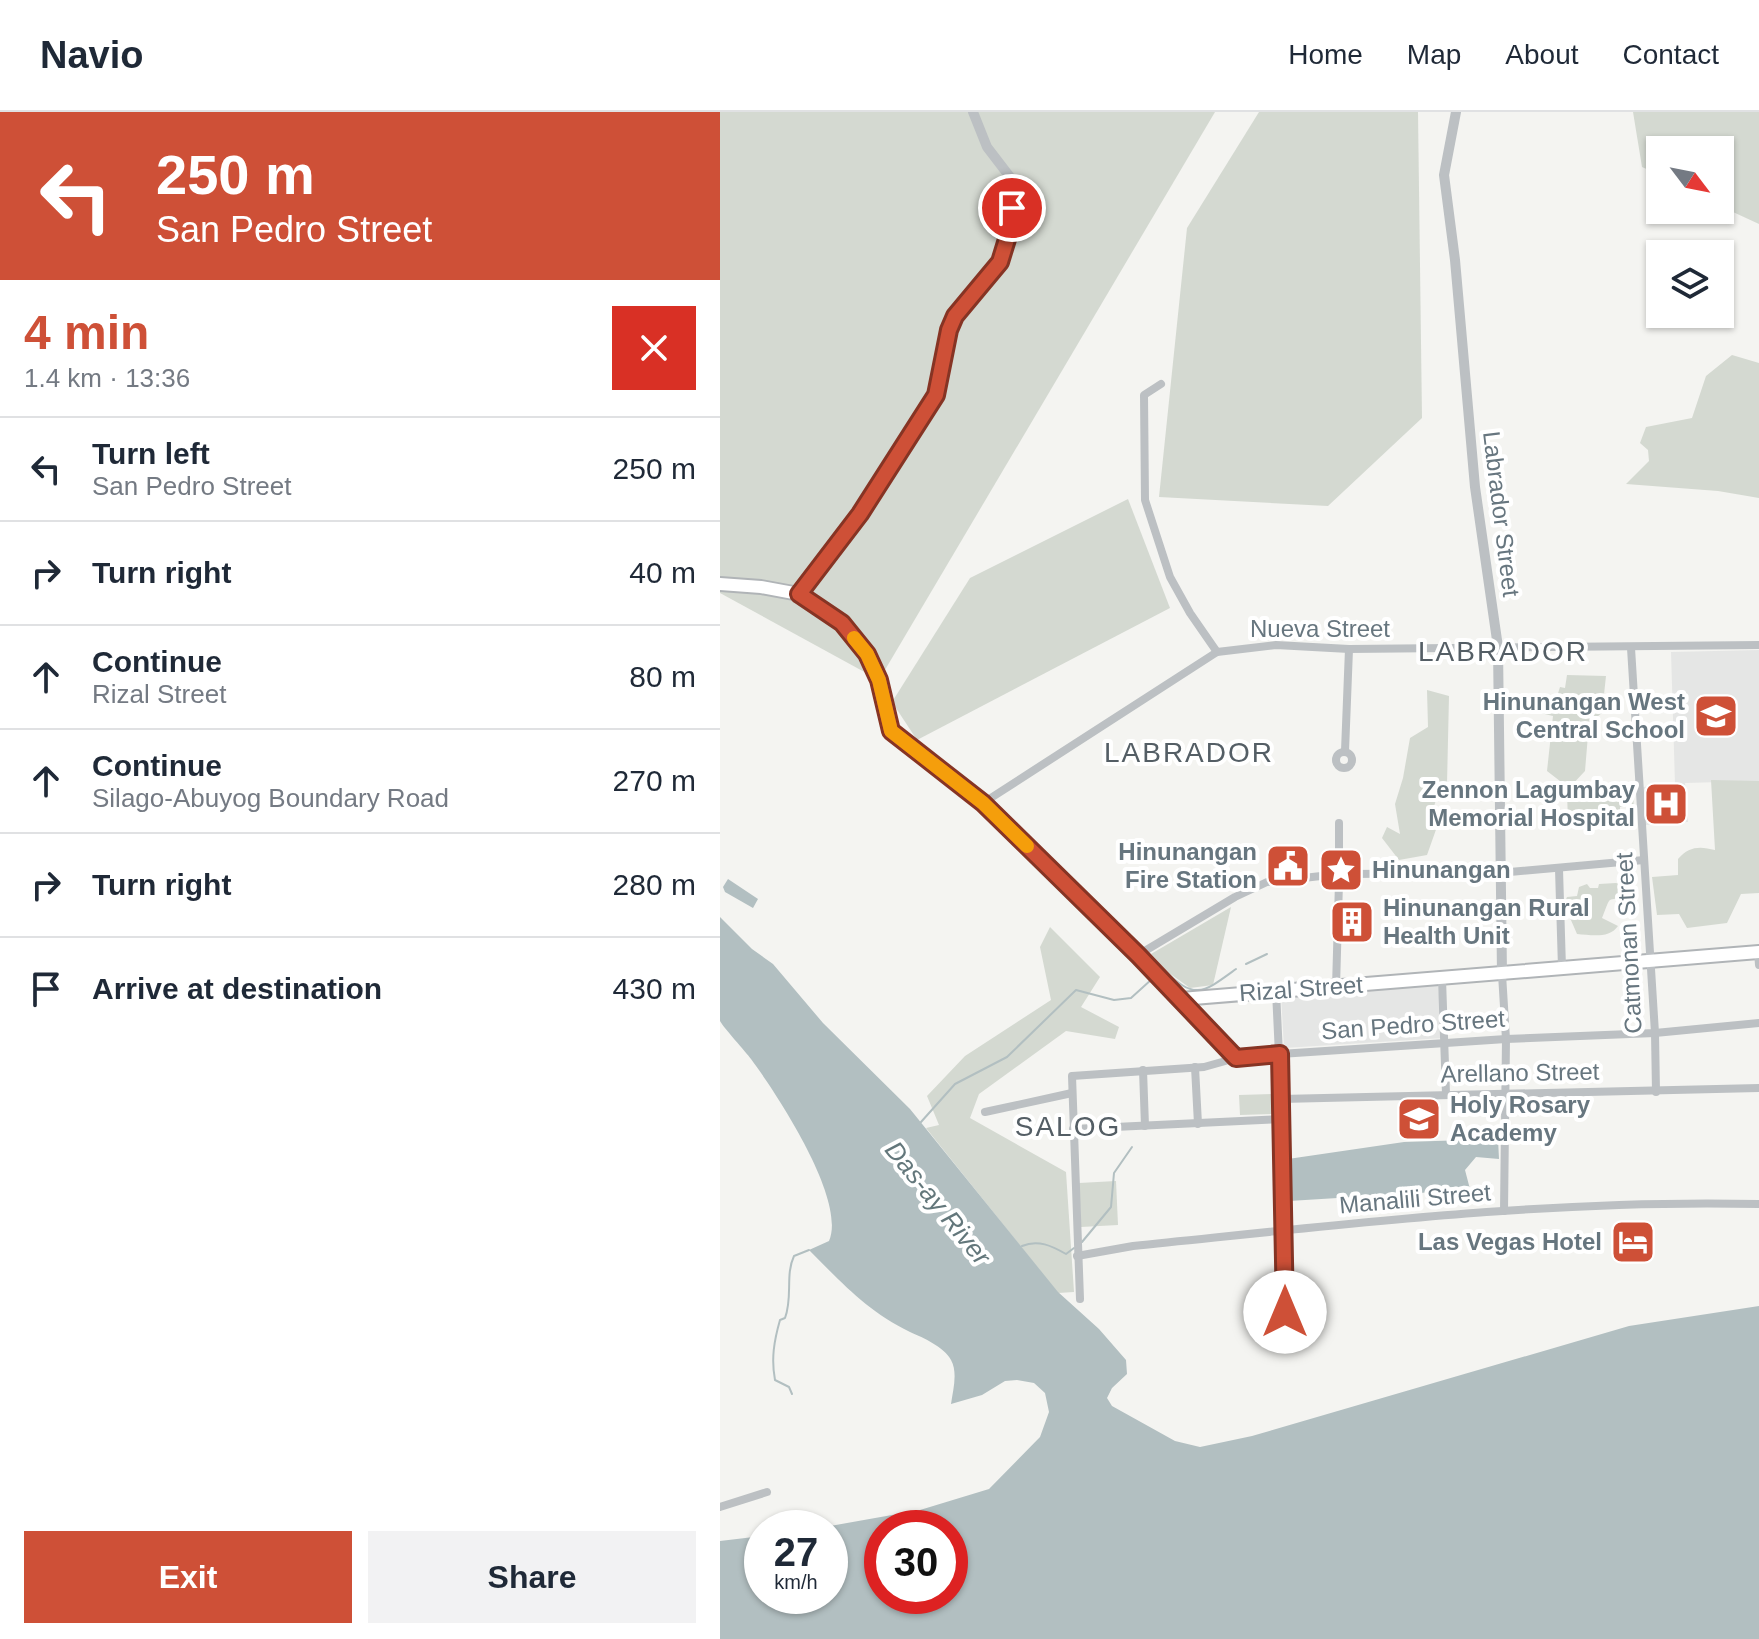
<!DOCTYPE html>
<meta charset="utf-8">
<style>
:root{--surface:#fff;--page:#f2f2f3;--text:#1f2937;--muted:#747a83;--line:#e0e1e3;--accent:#ce5037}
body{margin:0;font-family:Helvetica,sans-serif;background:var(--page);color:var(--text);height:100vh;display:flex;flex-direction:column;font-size:30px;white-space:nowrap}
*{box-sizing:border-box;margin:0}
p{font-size:26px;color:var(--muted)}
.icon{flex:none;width:44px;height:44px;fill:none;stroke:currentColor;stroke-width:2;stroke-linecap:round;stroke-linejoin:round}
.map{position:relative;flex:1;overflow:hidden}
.panel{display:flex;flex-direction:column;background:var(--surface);width:720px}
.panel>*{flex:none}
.hud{background:#ce5037;color:#fff;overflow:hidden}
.needle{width:52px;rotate:122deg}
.tools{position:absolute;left:926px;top:24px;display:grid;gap:16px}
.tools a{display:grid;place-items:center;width:88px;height:88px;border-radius:0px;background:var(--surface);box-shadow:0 2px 6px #0004;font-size:40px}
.speed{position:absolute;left:24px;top:1398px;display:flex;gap:16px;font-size:40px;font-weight:700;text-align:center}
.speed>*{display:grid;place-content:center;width:104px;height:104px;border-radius:50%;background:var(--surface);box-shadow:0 2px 6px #0004;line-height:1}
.speed small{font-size:20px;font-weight:400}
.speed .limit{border:12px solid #d22;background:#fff;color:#111}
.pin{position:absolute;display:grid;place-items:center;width:68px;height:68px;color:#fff;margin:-34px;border:4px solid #fff;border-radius:50%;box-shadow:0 2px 8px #0007}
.me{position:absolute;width:88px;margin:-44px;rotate:0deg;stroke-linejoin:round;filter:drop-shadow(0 0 6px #0008)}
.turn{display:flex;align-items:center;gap:28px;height:168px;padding:0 24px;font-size:36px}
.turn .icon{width:104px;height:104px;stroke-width:2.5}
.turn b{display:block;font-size:56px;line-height:68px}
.round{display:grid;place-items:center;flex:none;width:84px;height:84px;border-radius:0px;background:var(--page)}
.summary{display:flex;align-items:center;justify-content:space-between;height:136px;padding:0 24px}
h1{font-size:48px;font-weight:800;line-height:60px;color:var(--accent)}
.cta{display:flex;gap:16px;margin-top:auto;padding:16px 24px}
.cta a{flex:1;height:92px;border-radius:0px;background:var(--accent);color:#fff;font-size:32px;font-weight:800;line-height:92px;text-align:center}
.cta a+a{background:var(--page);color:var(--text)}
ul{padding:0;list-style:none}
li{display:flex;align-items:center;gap:24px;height:104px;padding:0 24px;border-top:2px solid var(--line)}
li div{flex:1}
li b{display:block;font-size:30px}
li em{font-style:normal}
header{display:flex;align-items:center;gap:48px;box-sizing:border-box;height:112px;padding:0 40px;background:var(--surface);border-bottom:2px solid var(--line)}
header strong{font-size:38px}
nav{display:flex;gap:44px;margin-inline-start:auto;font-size:28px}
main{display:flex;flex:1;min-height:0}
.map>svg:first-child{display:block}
.built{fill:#e5e6e5}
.green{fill:#d4d9d1}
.water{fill:#b2bfc1;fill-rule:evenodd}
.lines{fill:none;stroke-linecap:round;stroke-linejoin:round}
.stream{stroke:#b2bfc1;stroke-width:2}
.primary-casing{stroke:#b0b4b7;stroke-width:16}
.minor{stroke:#bcc0c3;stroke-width:8}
.tertiary{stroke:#bcc0c3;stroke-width:10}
.primary{stroke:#fff;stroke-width:12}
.route-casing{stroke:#863424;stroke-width:20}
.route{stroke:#ce5037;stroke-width:14}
.slow{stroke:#f59e0b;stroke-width:14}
.labels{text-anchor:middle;stroke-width:8;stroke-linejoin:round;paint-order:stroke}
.street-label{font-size:24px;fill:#67767f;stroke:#fff}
.poi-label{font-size:24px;font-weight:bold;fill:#67767f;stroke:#fff;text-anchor:end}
.water-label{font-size:26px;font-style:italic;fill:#63777b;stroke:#fff}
.quarter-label{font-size:28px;letter-spacing:2px;fill:#545e65;stroke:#fff}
</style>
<header>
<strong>Navio</strong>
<nav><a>Home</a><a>Map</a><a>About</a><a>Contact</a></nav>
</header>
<main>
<section class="panel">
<div class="hud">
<div class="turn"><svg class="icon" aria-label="left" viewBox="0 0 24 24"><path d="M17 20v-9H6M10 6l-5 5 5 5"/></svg><div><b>250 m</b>San Pedro Street</div></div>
</div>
<div class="summary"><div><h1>4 min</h1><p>1.4 km · 13:36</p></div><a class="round" style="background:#d93025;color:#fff"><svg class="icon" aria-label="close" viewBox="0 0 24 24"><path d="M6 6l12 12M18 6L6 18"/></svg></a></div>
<ul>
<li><svg class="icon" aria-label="left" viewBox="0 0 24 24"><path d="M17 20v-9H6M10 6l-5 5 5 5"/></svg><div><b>Turn left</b><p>San Pedro Street</p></div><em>250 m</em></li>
<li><svg class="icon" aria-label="right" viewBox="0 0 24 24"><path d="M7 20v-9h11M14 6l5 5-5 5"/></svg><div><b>Turn right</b></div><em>40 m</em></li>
<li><svg class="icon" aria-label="ahead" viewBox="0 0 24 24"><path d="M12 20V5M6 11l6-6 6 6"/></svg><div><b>Continue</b><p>Rizal Street</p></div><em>80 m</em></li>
<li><svg class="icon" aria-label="ahead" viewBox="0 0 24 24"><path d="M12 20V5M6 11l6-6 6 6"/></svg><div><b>Continue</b><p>Silago-Abuyog Boundary Road</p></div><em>270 m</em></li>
<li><svg class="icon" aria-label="right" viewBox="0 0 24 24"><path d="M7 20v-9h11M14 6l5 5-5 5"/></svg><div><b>Turn right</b></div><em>280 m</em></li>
<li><svg class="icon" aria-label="arrive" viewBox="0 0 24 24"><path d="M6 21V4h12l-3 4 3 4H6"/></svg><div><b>Arrive at destination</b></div><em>430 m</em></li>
</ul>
<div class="cta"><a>Exit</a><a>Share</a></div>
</section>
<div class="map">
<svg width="1039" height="1527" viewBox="0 0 1039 1527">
<rect width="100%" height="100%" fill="#f4f4f1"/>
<g class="built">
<path d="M1039 538V669L965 671 968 710 926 713 923 675 955 672 951 540Z"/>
<path d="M718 873 723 926 564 936 561 883Z"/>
</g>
<g class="green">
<path d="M0 0H495L159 568 0 481Z"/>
<path d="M539 0H698L702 306 608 394 439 385 467 116Z"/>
<path d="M913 0H1039V112L1000 94V38H940V63L922 55Z"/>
<path d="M1012 243 1039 251V386L998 379 906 372 929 349 928 338 920 331 926 315 972 306 986 264Z"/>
<path d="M408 387 450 496 197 628 172 590 250 466Z"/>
<path d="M847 563 886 564 882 601 869 611 865 659 849 676 827 659 833 604 812 599 809 587 834 594 840 575 845 576Z"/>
<path d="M707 578 729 584 727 672 719 678 712 701 718 712 707 743 679 748 662 726 667 715 680 722 675 692 683 666 690 626 708 615Z"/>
<path d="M991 668 1039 669V781L1021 782 1007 811 967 816 959 802 937 803 932 765 958 763V747C969 734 980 734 995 738Z"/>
<path d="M913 675 914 705H911V695H900V706L848 709 847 681Z"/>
<path d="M896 771 906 774 909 782C884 793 893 779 882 806L898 814C889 827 871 823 857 822L844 792 847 785 857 784 859 775 867 772 870 776H878L879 772Z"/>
<path d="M511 795 493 873 470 876 449 861 431 842Z"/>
<path d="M330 815 380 865 361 895 399 915 395 927 346 919 259 982 250 1006 346 1060 354 1180 338 1181 206 1016 219 1013 207 984 245 944 331 888 320 835Z"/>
<path d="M552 982 553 1002 520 1003 519 983Z"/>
<path d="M396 1069 398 1113 361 1115 359 1071Z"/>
</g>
<g class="water">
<path d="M8 767 38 787 33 796 5 780 3 775Z"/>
<path d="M0 805 32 837 53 852 103 911 190 997 338 1180 379 1217 406 1248 407 1262 392 1276 387 1286 392 1294 455 1329 480 1335 532 1324 909 1214 1039 1194V1527H0V1429L42 1424V1484H110V1416H99L200 1398 269 1377 320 1325 329 1300 325 1281 314 1271 297 1268 285 1269 262 1283 231 1292C233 1278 238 1261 231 1248 224 1235 204 1226 190 1220 147 1199 122 1171 89 1138L109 1129C127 1088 57 982 31 947 26 940 3 915 0 909 0 900 0 821 0 805ZM162 1416H230V1484H162Z"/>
<path d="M778 1027 779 1047 756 1045 745 1058 751 1081 731 1079 569 1089 568 1047 684 1030Z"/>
</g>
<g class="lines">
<g class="stream">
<path d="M526 852 547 842"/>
<path d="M441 859 443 857C475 889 483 881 516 857"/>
<path d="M201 1010 235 972 287 945 356 878 394 888 411 886 432 867"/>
<path d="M362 1130 391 1095 394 1061 412 1035"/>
<path d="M302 1134C318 1127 332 1134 346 1142L354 1136"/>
<path d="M72 1282 69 1275 55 1268C51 1247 54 1229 60 1208L65 1206C73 1185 65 1163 74 1144L89 1138"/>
</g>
<g class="primary-casing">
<path id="primary" d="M0 472 41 475 79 482 122 511 147 542 159 568 171 619 263 691 461 887 1039 840"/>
</g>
<g class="minor">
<path d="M441 272 424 283 425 388 450 465 470 501 497 540"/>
<path d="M911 536 935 921 936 980"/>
<path d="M625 639 629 537"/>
<circle cx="624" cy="648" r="8"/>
<path d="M263 691 497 540 556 533 629 537 1039 533"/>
<path d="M619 753V711"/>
<circle cx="619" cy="762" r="8"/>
<path d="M839 757 842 856"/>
<path d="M627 762 779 761 924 748"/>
<path d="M1038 840 1039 853"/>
<path d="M418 843 515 785 547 770 610 763"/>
<path d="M782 862 786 927 784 1099"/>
<path d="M722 867 726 982"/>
<path d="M616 875 619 770"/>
<path d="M556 879 562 1007 565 1200"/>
<path d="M461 887 516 946"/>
<path d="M475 955 478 1012"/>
<path d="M423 958 425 1014"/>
<path d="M561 987 1039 976"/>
<path d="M265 1000 352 981"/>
<path d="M353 1017 562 1007"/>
<path d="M357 1144 413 1134C620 1113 830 1087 1039 1092"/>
<path d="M360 1187 352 964 484 955 516 946 560 942 786 927 935 921 1039 911"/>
<path d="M0 1395 47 1380"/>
</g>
<g class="tertiary">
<path d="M736 0 724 63 735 148 755 375 778 535 782 862"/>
<path d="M79 482 140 402 216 283 229 218 235 204 280 150 288 124 292 96 290 65 267 35 253 0"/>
</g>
<use href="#primary" class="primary"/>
</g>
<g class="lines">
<g class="route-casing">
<path id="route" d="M292 96 288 124 280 150 235 204 229 218 216 283 140 402 79 482 122 511 147 542 159 568 171 619 263 691 418 843 516 946 560 942 565 1200"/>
</g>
<use href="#route" class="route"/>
<path class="slow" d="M134 526 147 542 159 568 171 619 263 691 307 734"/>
</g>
<defs>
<g id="school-square" transform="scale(2.3)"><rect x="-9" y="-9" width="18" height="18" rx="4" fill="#ce5037" stroke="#fff"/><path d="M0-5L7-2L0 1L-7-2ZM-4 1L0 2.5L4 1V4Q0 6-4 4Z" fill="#fff"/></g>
<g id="hospital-square" transform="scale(2.3)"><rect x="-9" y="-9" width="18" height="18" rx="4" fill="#ce5037" stroke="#fff"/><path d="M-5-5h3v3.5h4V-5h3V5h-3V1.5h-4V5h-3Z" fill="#fff"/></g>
<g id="civic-square" transform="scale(2.3)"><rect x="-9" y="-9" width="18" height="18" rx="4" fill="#ce5037" stroke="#fff"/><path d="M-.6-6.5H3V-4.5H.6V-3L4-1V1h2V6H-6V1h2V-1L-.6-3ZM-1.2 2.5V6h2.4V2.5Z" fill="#fff"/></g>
<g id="sight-square" transform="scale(2.3)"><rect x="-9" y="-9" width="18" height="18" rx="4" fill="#ce5037" stroke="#fff"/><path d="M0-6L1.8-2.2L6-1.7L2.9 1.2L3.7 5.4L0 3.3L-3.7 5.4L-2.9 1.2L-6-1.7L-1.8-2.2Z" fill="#fff"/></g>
<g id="building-square" transform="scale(2.3)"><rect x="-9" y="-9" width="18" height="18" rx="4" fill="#ce5037" stroke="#fff"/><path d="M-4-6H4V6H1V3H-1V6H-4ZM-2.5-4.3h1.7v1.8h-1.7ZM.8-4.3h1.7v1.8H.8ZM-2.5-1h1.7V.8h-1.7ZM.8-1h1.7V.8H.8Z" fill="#fff"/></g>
<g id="hotel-square" transform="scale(2.3)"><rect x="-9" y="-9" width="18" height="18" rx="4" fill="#ce5037" stroke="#fff"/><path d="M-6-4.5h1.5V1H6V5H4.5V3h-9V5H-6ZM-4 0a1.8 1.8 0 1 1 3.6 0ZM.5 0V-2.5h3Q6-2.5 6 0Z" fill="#fff"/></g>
</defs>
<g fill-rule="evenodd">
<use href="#school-square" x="996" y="604"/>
<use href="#hospital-square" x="946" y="692"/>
<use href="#civic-square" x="568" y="754"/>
<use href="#sight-square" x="621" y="758"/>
<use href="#building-square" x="632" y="810"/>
<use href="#school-square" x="699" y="1007"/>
<use href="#hotel-square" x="913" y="1130"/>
</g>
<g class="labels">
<g class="street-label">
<text transform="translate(781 402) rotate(83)" y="8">Labrador Street</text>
<text x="600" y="525">Nueva Street</text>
<text transform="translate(909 831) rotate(-93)" y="8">Catmonan Street</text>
<text transform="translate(581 877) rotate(-4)" y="8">Rizal Street</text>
<text transform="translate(693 913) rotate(-4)" y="8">San Pedro Street</text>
<text transform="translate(800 961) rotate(-1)" y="8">Arellano Street</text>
<text transform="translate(695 1087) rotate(-5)" y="8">Manalili Street</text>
</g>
<g class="poi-label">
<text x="965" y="598">Hinunangan West<tspan x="965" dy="28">Central School</tspan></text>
<text x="915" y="686">Zennon Lagumbay<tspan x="915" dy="28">Memorial Hospital</tspan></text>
<text x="537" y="748">Hinunangan<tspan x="537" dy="28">Fire Station</tspan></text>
<text x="652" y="766" text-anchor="start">Hinunangan</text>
<text x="663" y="804" text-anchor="start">Hinunangan Rural<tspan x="663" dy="28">Health Unit</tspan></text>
<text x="730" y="1001" text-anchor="start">Holy Rosary<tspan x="730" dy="28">Academy</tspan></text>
<text x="882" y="1138">Las Vegas Hotel</text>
</g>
<g class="water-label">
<text transform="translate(218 1091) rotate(51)" y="9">Das-ay River</text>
</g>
<g class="quarter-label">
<text x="783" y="549">LABRADOR</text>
<text x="469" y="650">LABRADOR</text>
<text x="348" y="1024">SALOG</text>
</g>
</g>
</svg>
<div class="tools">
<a><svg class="needle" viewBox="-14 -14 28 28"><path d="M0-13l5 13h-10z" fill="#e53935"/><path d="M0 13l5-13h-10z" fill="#747a83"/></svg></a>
<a><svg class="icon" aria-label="layers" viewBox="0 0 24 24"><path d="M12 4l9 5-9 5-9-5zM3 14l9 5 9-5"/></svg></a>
</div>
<div class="speed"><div>27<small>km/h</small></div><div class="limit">30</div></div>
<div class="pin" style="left:292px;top:96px;background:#d93025"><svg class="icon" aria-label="arrive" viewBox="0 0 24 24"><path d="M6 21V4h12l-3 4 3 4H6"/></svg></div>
<svg class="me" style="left:565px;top:1200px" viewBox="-20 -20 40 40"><circle r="19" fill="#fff"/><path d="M0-13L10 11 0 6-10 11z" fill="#ce5037"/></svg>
</div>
</main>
